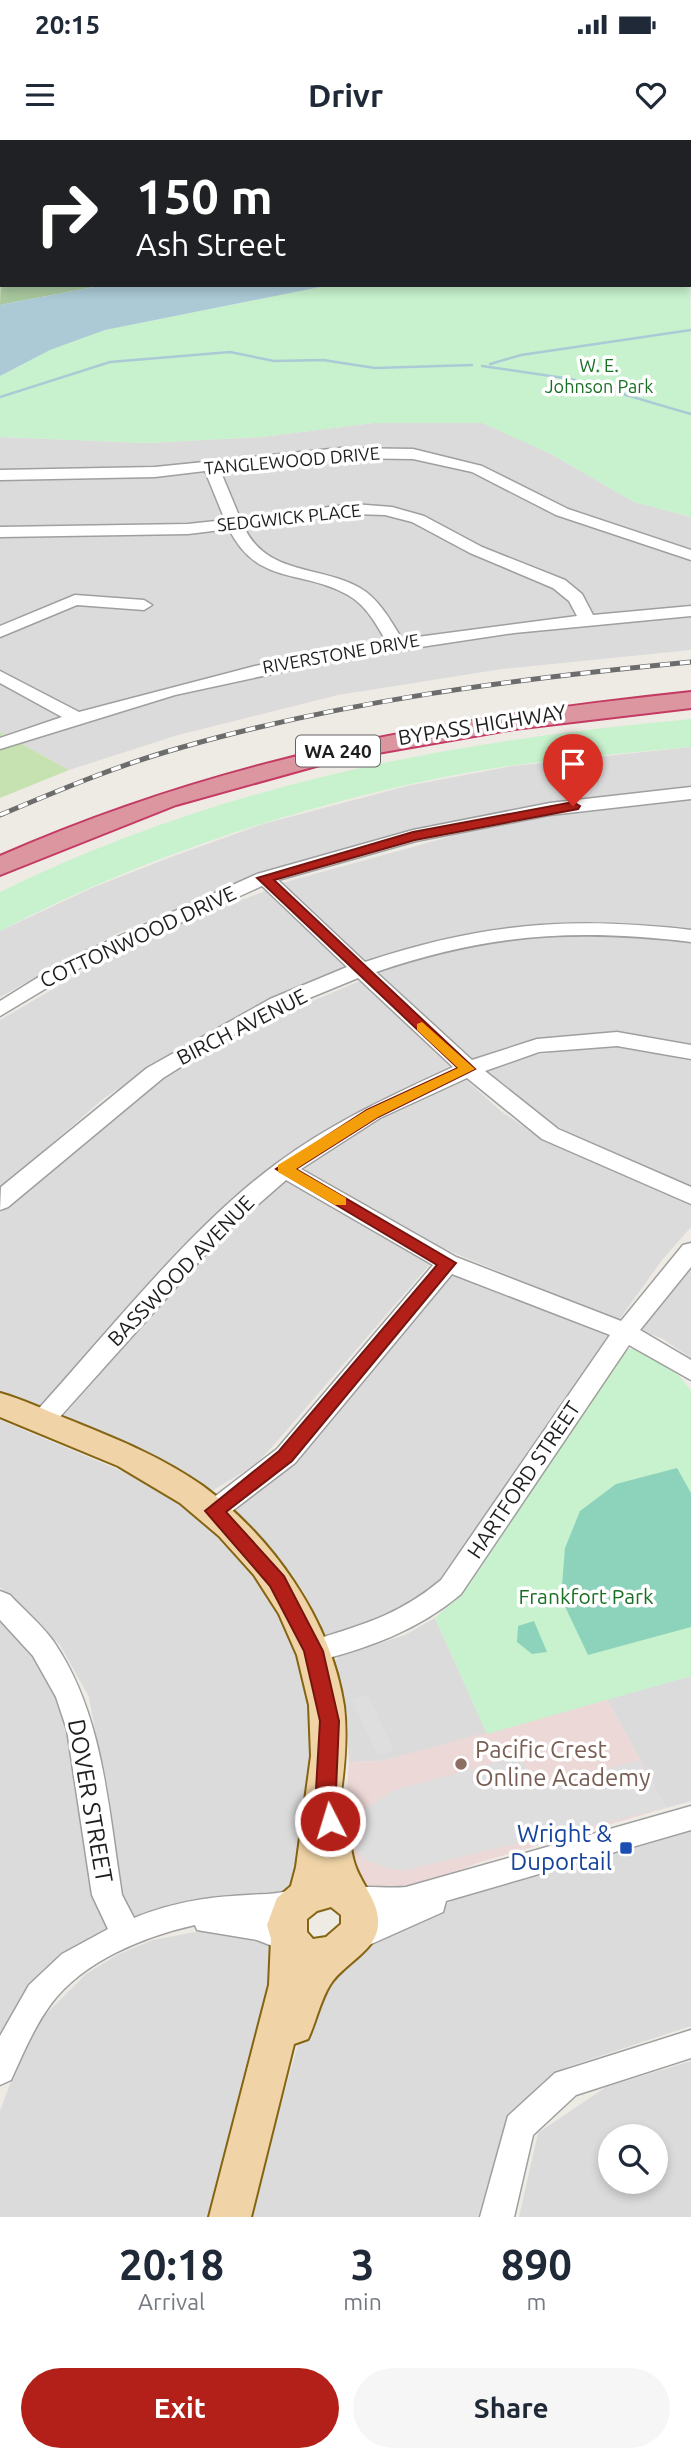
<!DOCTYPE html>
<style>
:root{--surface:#fff;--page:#f6f6f7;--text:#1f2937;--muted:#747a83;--accent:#b32019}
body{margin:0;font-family:Ubuntu,sans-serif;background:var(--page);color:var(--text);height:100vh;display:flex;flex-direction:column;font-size:26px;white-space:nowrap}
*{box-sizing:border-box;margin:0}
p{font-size:23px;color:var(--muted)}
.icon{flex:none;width:38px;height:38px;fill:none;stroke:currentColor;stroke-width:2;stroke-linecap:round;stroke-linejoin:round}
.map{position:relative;height:2077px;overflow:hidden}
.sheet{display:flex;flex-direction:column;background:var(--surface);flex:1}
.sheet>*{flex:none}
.top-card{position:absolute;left:0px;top:0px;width:691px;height:147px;box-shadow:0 4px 10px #0003;background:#202124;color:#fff;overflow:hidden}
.controls{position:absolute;left:598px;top:1984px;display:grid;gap:14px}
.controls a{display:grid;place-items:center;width:70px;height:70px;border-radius:50%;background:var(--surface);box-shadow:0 4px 10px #0003;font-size:35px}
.pin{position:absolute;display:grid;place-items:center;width:60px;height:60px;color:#fff;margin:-72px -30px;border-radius:50% 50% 50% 0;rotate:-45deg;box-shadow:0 0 7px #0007}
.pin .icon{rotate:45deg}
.me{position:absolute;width:77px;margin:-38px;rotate:355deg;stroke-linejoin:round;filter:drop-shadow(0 0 5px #0008)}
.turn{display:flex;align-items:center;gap:24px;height:147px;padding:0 21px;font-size:32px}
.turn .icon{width:91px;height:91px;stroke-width:2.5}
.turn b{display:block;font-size:49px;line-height:60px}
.eta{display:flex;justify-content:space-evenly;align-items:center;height:119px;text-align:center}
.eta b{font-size:42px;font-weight:700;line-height:49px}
.action{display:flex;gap:14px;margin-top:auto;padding:14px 21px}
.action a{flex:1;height:80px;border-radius:42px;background:var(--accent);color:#fff;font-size:28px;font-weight:700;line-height:80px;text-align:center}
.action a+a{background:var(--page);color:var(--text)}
.status{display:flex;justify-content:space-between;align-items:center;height:49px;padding:0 35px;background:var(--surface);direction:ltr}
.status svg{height:19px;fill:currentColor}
header{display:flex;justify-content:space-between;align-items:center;height:91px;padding:0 21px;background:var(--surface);font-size:32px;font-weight:700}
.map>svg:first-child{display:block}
.residential{fill:#dcdbdb;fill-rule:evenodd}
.commercial{fill:#ecd8d6}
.grass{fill:#c7e2b1}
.forest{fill:#a9c89f}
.park{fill:#c7f2cd}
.pitch{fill:#8dd3bb}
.parking{fill:#dedede}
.water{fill:#abcad6}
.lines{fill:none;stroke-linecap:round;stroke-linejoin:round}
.stream{stroke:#abcad6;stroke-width:2.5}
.canal{fill:#abcad6;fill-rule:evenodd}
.minor-casing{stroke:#9f9f9f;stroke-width:3}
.major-casing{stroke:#856412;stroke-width:4}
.highway-casing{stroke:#c43a63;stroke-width:4}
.minor{fill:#fff;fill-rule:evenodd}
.major{fill:#f0d4a7;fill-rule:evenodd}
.highway{fill:#db96a0;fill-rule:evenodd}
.rail-casing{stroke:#6c6c6c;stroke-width:5}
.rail{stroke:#fff;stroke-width:3.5;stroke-dasharray:10;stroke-linecap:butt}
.route{fill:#b32019;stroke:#741510;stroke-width:2}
.slow{fill:#f59e0b}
.education-dot{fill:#8d6e63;stroke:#fff;stroke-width:2.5}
.transit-dot{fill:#1a4fb4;stroke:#fff;stroke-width:2.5}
.labels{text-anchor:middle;stroke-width:7;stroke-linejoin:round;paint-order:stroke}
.far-park-label{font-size:18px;fill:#196f24;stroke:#fff}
.far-street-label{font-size:18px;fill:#1e1e1e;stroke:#fff}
.shield{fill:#fff;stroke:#626262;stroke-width:2}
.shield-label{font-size:19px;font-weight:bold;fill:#1e1e1e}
.street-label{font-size:21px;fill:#1e1e1e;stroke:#fff}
.park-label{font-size:21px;fill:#196f24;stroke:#fff}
.near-education-label{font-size:24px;fill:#785e54;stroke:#fff;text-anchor:start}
.near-street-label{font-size:24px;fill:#1e1e1e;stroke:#fff}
.near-transit-label{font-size:24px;fill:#164399;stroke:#fff;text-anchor:end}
</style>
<div class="status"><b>20:15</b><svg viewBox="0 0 49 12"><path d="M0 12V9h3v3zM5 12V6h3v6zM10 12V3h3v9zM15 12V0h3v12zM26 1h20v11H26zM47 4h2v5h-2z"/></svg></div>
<header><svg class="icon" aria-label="menu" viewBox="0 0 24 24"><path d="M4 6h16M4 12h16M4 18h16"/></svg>Drivr<svg class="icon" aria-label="heart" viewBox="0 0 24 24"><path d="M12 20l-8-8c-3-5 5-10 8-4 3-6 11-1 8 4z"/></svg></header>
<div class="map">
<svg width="691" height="2077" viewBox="0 0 691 2077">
<rect width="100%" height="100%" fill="#eeebe5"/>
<g class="residential">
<path d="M343 0H624L339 2Z"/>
<path d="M482 282 551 314 634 362 691 377V510L502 529 338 555 178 595 69 630 0 592V297L147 303 262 297 373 283Z"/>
<path d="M691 607V648L524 668 352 707 222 750 118 793 0 857V791L92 748 171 717 263 684 407 646 513 626Z"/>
<path d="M691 660V790L594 782 497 788 408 808 366 822 282 743 463 693 565 674Z"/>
<path d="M265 751 348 829 144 932 104 958 0 1049V880L84 831 176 785Z"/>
<path d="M606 793 691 803V905L607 894 568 895 508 907 473 920 378 832 412 820 505 799Z"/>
<path d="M360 841 454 928 368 967 250 1046 180 1109 39 1270 0 1253V1073L41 1034 174 931 260 883Z"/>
<path d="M587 907 627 908 691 921V1047L580 999 544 979 484 932 517 918Z"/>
<path d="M465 939 502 972 535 994 691 1064V1087L662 1120 619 1180 444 1109 304 1029 386 976Z"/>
<path d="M286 1040 431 1123 273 1306 255 1325 212 1351 130 1307 61 1279 194 1126Z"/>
<path d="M691 1121V1218L663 1199 640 1190Z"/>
<path d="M451 1132 609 1197 451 1431 425 1458 398 1475 326 1497 305 1454 276 1415 230 1369Z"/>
<path d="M0 1280 124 1332 166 1355 213 1390 242 1420 274 1463 294 1506 308 1550 317 1607 292 1757 130 1780 114 1730 102 1628 89 1557 60 1505 0 1447Z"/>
<path d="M0 1476 37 1512 69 1576 109 1790 60 1815 20 1859 0 1893Z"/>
<path d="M435 1478 487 1594 382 1621 349 1622 345 1568 335 1522 339 1516 405 1495Z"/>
<path d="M691 1536V1661L666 1668 607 1559Z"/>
<path d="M691 1690V1886L567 1927 505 1984 478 2077H249L309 1865 369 1800 461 1757Z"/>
<path d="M252 1791 279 1809 210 2077H0V1971L20 1917 37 1883 86 1834 117 1815 153 1800 195 1792Z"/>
<path d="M691 1921V2077H519L538 1993 606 1947ZM611 1997H656V2042H611Z"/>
</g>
<path class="commercial" d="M607 1559 666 1668 477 1723 417 1749 366 1753 339 1682 347 1652 349 1622 382 1621Z"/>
<g class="grass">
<path d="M0 0H294L2 2 0 70Z"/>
<path d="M0 592 69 630 0 658Z"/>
</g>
<path class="forest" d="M2 94V145H104L0 165Z"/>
<g class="park">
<path d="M690 32 691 377 634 362 551 314 482 283H373L262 297 147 303 0 297V236L50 210 105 190 330 145H690Z"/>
<path d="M691 579V607C616 614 539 620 465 633 306 663 144 716 0 791V752C220 644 449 601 691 579Z"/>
<path d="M639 1208 674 1229 691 1251V1536L487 1594 435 1478 460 1456 472 1441 625 1210Z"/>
</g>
<g class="pitch">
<path d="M677 1328 691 1353V1487L588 1515 561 1458 565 1408 580 1371 616 1344Z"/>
<path d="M534 1481 547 1512 532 1514 517 1502 518 1486Z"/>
</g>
<g class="parking">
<path d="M368 1555 394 1610 377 1615 352 1560Z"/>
<path d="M521 1616 537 1649 639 1620 666 1668 406 1730 389 1729 364 1719 357 1710 353 1692 355 1676 394 1650Z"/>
</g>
<path class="water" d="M104 145H330L105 190 50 210 0 236V165Z"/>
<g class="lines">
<g class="stream">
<path d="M490 224 521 215 691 190"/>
<path d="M482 226 571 239 691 274"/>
<path d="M0 257 110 222 230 212 274 221 323 220 375 228 472 225"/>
</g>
<g class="canal">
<path d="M319 0H329L318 2Z"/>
<rect x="0" y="81" width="2" height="6"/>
</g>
<g class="minor-casing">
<g id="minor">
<path d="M404 0H420L403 2Z"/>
<path d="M340 308 413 309 482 326 568 369 691 410V420L556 375 472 332 413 319 340 318 220 330 240 378 353 364 392 367 424 376 482 407 565 440 582 454 593 475 691 466V476L514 493 341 519 175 555 0 609V598L62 577 0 543V531L79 572 255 526 386 501C376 484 366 465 348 455 302 429 257 446 229 389L188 394 0 397V387L188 384 225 380 205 331 155 337 0 340V330L155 327ZM353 374 385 375 412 382 470 413 553 448 569 461 577 476 402 499C391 481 379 459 360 448 320 425 267 436 244 387Z"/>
<path d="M75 455 144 460 152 465 144 470 77 465 0 497V486Z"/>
<path d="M691 647V659L550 675 416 701 278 740 365 822C481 783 571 776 691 790V802C574 788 488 794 376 832L472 920 537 899 617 892 691 905V919L617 906 539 912 485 931 558 989 691 1047V1064L542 999 467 938 380 978 301 1029 456 1117 621 1181 683 1105 691 1103V1127L640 1190 691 1220V1240L629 1205 461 1454C417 1491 368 1508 314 1522L304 1519 300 1511 304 1503C358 1486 397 1477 441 1440L610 1195 452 1134 295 1323 223 1378 214 1381 205 1378 201 1371 205 1364 277 1309 433 1125 286 1040 221 1097 50 1288 41 1291 32 1288 28 1282 32 1276C107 1194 188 1089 276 1024 331 983 392 955 453 927L358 838 285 868 222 901 163 938 8 1067 0 1070 1 1047 147 928 270 859 347 827 262 746 80 828 0 876V861L66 820 257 734 413 690 550 663Z"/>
<path d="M0 1451 10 1455C24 1470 42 1485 54 1502 104 1576 108 1668 122 1755L134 1778C181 1759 218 1756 268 1754 283 1753 296 1748 311 1753L315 1762 311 1771 275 1780 299 1789 303 1799 299 1809 288 1812 257 1800 197 1790 195 1785C145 1796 83 1821 51 1864 34 1887 23 1914 11 1940L0 1945V1896L29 1845 62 1814 108 1789 92 1755 67 1590 56 1557 33 1516 0 1480Z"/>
<path d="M691 1666V1690L446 1761 443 1772 351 1813 340 1810 336 1800 340 1790 374 1775 340 1768 336 1759 340 1750C357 1744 385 1749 406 1747Z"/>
<path d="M691 1890V1918L576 1955 533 1995 514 2077H480L508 1976 555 1933Z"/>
</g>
</g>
<g class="major-casing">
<path id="major" d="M0 1253C22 1259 43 1269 65 1278 112 1297 161 1316 203 1346 272 1397 331 1479 344 1566 348 1601 344 1636 338 1672L343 1673C351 1690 349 1708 355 1725 361 1743 377 1760 378 1779 381 1810 344 1822 330 1845 320 1861 316 1882 308 1899L294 1904 251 2077H209L269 1845 271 1799 267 1785 277 1758 291 1746 296 1727 311 1616 309 1565 297 1515 279 1474 254 1435 219 1396 180 1363 118 1326 0 1277ZM331 1767 341 1775V1784L326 1797 313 1799 307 1792V1779L317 1771Z"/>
</g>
<g class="highway-casing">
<path id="highway" d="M691 552V568L514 589 338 620 176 665 0 735V716C228 616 445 578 691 552Z"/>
</g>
<use href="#minor" class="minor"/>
<use href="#major" class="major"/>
<use href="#highway" class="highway"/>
<g class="rail-casing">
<path id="rail" d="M0 675C55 652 111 628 169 611 339 561 514 539 691 522"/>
</g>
<use href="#rail" class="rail"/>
</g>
<path class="route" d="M573 662 580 666 578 669 415 700 274 740 475 929 378 977 296 1029 456 1123 292 1321 226 1372 284 1436 323 1511 339 1581 336 1650 340 1681 337 1687 330 1690 322 1687 316 1650 320 1581 304 1511 270 1446 205 1371 279 1311 437 1125 276 1029 367 970 458 928 257 738 413 692Z"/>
<path class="slow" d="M422 882 475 929 378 977 296 1029 346 1058V1065H335L278 1032V1025L367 970 458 928 417 890V884Z"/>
<circle class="education-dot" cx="461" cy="1624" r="7"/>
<rect class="transit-dot" x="619" y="1701" width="14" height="14" rx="3.5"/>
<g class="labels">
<g class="far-park-label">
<text x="599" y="232">W. E.<tspan x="599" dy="21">Johnson Park</tspan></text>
</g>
<g class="far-street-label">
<text transform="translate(292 321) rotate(-5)" y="6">TANGLEWOOD DRIVE</text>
<text transform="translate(289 378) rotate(-6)" y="6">SEDGWICK PLACE</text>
<text transform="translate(341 514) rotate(-10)" y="6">RIVERSTONE DRIVE</text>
</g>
<rect class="shield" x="296" y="595.5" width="84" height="31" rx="5"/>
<g class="shield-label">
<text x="338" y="618">WA 240</text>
</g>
<g class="street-label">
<text transform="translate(482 585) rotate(-9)" y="7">BYPASS HIGHWAY</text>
<text transform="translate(138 797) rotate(-25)" y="7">COTTONWOOD DRIVE</text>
<text transform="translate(242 887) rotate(-27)" y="7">BIRCH AVENUE</text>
<text transform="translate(181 1131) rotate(-46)" y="7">BASSWOOD AVENUE</text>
<text transform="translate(524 1340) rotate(-56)" y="7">HARTFORD STREET</text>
</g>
<g class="park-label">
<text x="586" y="1464">Frankfort Park</text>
</g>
<g class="near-education-label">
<text x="475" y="1618">Pacific Crest<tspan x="475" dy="28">Online Academy</tspan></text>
</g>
<g class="near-street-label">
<text transform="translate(90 1661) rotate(80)" y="8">DOVER STREET</text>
</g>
<g class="near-transit-label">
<text x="612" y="1702">Wright &amp;<tspan x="612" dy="28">Duportail</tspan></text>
</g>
</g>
</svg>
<div class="controls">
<a><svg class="icon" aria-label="search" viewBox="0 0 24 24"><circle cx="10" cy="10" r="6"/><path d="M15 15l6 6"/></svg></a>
</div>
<div class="pin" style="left:573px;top:666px;background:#d93025"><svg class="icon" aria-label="arrive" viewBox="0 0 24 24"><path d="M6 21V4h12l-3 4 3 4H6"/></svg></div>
<svg class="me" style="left:330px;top:1681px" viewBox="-20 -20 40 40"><circle r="17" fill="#b32019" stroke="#fff" stroke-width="3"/><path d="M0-11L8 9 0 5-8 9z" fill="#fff"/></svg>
<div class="top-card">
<div class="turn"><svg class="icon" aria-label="right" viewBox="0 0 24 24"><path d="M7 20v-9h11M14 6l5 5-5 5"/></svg><div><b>150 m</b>Ash Street</div></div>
</div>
</div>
<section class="sheet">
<div class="eta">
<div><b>20:18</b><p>Arrival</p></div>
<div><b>3</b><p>min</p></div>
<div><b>890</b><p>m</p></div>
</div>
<div class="action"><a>Exit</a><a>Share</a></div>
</section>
